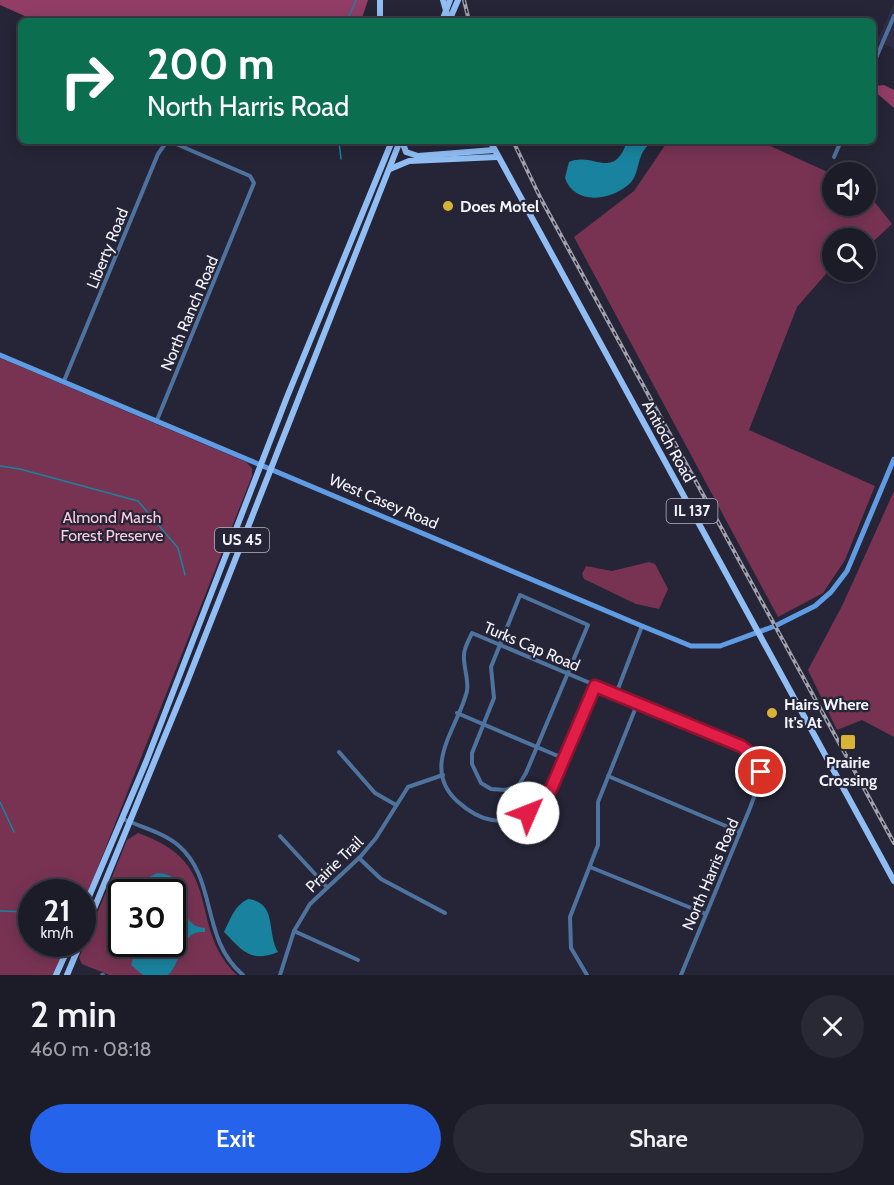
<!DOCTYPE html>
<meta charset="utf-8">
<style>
:root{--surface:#1c1c29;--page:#292935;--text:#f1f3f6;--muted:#a0a1a8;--line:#3a3a46;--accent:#2563eb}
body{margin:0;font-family:Cabin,sans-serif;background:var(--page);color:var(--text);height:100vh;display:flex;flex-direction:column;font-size:22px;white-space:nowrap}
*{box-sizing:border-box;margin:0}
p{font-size:20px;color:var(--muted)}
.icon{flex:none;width:33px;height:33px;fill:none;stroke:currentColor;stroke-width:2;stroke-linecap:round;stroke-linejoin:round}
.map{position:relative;height:975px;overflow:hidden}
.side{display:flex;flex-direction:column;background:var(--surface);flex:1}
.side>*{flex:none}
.guide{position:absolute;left:18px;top:18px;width:858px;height:126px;border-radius:9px;box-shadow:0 3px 15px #0003,0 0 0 2px var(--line);background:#0b6e4f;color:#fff;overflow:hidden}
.tools{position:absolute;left:822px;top:162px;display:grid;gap:12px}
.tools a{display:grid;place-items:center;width:54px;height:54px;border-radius:50%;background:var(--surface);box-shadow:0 3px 15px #0003,0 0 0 2px var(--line);font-size:30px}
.speed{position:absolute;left:18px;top:879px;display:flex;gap:12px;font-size:30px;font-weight:700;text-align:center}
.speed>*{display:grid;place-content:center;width:78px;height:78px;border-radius:50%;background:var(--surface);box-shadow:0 3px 15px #0003,0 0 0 2px var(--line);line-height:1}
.speed small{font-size:15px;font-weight:400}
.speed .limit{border:3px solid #111;border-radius:9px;background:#fff;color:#111}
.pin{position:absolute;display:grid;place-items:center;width:51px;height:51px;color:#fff;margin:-26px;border:3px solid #fff;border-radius:50%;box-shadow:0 2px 6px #0007}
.me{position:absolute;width:66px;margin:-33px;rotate:46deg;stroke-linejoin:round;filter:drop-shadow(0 0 4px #0008)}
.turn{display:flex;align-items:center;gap:21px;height:126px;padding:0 30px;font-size:27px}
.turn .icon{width:78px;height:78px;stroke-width:2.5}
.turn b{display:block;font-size:42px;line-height:51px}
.round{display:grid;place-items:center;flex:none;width:63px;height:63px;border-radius:32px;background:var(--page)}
.summary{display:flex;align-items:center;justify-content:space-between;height:102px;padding:0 30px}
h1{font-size:36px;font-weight:600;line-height:45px}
.button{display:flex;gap:12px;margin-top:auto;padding:12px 30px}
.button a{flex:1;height:69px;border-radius:36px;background:var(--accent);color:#fff;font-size:24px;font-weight:600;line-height:69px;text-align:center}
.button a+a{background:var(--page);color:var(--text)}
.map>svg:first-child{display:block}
.built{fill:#2f2d45}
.green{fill:#783353;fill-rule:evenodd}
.forest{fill:#913d65}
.water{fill:#19839f}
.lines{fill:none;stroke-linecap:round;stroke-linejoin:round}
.stream{stroke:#19839f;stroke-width:1.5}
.minor{stroke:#4e739f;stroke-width:4}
.secondary{stroke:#609ce4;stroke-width:5}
.primary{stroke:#8fbdf4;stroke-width:6}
.rail-casing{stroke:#a2a2af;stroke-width:4}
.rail{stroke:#262537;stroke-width:1.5;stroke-dasharray:4.5;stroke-linecap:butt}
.primary-bridge{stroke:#8fbdf4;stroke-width:6}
.route-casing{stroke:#92132f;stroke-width:15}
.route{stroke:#e11d48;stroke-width:10}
.poi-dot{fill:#d8b434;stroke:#262537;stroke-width:2}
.labels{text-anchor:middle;stroke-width:4.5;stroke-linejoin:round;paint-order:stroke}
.shield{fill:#262537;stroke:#b6b6c2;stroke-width:1.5}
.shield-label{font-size:15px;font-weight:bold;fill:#f4f4fd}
.poi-label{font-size:16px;font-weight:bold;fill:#f4f4fd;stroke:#262537;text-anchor:start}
.street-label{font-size:16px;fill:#f4f4fd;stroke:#262537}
.park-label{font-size:16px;fill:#fdccdf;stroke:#262537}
</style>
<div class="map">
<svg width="894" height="975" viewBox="0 0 894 975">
<rect width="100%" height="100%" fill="#262537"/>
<path class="built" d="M894 3V49L877 41Z"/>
<g class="green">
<path d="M668 141H759L832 174V206H866V191L892 224 866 248V238H832V267L797 307 749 430 875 486 845 560 823 593 778 617 574 237 634 191Z"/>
<path d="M0 358 246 462 252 468V476L83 905 82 892H32V944H67L55 975H0Z"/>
<path d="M894 491V737L862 720 837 730 808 670 843 604Z"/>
<path d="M649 562 655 564 668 589 659 609 636 604 584 579 582 574 586 566 612 571Z"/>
<path d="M138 833C228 864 185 925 237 975H109L82 964 79 958 127 840ZM122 892H172V944H122Z"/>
</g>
<g class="forest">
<path d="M0 0H368L361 21H36L0 5Z"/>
<path d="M884 85 894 90V108L873 90V86Z"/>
</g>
<g class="water">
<path d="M627 141H652C648 145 643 150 641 156 637 166 637 178 628 185 609 201 574 205 565 178L569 162C593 151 614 182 627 141Z"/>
<path d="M157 873C203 876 168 925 205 928V932C178 930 183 962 168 975H143L131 965 137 944H172V892H135L146 879Z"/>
<path d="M248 899C278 903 266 932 278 952 250 963 243 951 224 932 231 918 234 906 248 899Z"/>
</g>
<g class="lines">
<g class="stream">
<path d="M347 21 356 0"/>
<path d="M339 141 341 159"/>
<path d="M0 466 20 469 138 501 178 548 185 575"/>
<path d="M0 802 14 832"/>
<path d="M0 911 32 912"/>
</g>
<g class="minor">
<path d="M873 65 894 16"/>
<path d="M834 157 841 141"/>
<path d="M64 381 158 154 165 144 174 143 250 176 254 183 157 420"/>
<path d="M520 595 588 625 526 773 518 786 505 790 491 789 481 783 472 764V753L494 698 491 667Z"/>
<path d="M642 626 616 694 741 746C769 762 759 784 750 808L681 975"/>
<path d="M595 686C582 716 564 775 545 798 533 814 512 823 492 820 478 818 467 810 457 801 420 767 459 726 467 691 469 680 463 666 464 655 464 648 469 640 472 633L616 694"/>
<path d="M457 713 565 759"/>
<path d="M339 752 375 793 396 805"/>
<path d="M608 776 740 832"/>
<path d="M123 819C141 827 162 832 178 845 218 879 200 939 243 975"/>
<path d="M280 836 327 887"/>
<path d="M359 858 381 879 445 913"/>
<path d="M590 867 706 914"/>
<path d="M294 931 358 960"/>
<path d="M102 975H103"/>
<path d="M280 975 294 931 310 904 361 856 376 838 408 787 443 775"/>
<path d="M587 975 571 948 570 917 598 845V802L638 702"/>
</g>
<path class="secondary" d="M0 355 642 626 691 646H720L775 626 815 606 831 592 847 571 894 459"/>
<g class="primary">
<path d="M380 21V0"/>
<path d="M442 21 450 0"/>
<path d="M449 21 458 0"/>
<path d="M402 141 406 152 418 156 494 150"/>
<path d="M490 141 894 881"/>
<path d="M390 169 409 161 497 157"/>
<path d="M82 913 146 762 287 397 392 141"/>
<path d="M82 938 185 687 400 141"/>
<path d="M56 975 70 944"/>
<path d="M67 975 80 944"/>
</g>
<g class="rail-casing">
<g id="rail">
<path d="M464 0 469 21"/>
<path d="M513 141 541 199 894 843"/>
</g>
</g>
<use href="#rail" class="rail"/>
<path class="primary-bridge" d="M443 0 449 21"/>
</g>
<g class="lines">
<g class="route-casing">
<path id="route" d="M528 813 544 800 551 789 595 686 741 746 753 755 761 772"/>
</g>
<use href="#route" class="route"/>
</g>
<g class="poi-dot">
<circle cx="448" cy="206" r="6"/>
<circle cx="772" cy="713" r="6"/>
<rect x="840" y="734" width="16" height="16" rx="3"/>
</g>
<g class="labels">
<g class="shield">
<rect x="666.5" y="499" width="51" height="24" rx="4.5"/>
<rect x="215" y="528" width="54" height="24" rx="4.5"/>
</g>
<g class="shield-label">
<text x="692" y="516">IL 137</text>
<text x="242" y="545">US 45</text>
</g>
<g class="poi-label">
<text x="460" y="212">Does Motel</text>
<text x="784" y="710">Hairs Where<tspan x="784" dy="18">It's At</tspan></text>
<text x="848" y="768" text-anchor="middle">Prairie<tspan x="848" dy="18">Crossing</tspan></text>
</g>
<g class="street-label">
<text transform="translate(107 248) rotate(-68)" y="6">Liberty Road</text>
<text transform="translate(189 313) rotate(-67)" y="6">North Ranch Road</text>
<text transform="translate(669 441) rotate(61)" y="6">Antioch Road</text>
<text transform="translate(384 501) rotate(23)" y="6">West Casey Road</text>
<text transform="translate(532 646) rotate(23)" y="6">Turks Cap Road</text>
<text transform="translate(334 864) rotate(-44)" y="6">Prairie Trail</text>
<text transform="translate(710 874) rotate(-67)" y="6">North Harris Road</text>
</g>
<g class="park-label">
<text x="112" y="523">Almond Marsh<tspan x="112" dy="18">Forest Preserve</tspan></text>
</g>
</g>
</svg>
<div class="tools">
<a><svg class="icon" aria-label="sound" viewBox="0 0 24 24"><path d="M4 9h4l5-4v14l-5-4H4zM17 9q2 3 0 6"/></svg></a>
<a><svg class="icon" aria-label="search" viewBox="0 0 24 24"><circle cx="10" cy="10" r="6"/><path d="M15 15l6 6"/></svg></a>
</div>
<div class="speed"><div>21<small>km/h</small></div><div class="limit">30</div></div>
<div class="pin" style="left:761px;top:772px;background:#d93025"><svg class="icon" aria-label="arrive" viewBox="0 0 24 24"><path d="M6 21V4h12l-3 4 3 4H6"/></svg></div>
<svg class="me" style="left:528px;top:813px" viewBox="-20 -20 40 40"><circle r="19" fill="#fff"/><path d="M0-13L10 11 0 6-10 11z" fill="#e11d48"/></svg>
<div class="guide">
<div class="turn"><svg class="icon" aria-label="right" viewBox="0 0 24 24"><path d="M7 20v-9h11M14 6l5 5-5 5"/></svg><div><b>200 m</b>North Harris Road</div></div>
</div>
</div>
<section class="side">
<div class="summary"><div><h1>2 min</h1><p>460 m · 08:18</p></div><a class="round"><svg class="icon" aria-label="close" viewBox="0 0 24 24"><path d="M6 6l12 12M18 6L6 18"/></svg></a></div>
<div class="button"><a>Exit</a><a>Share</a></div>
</section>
